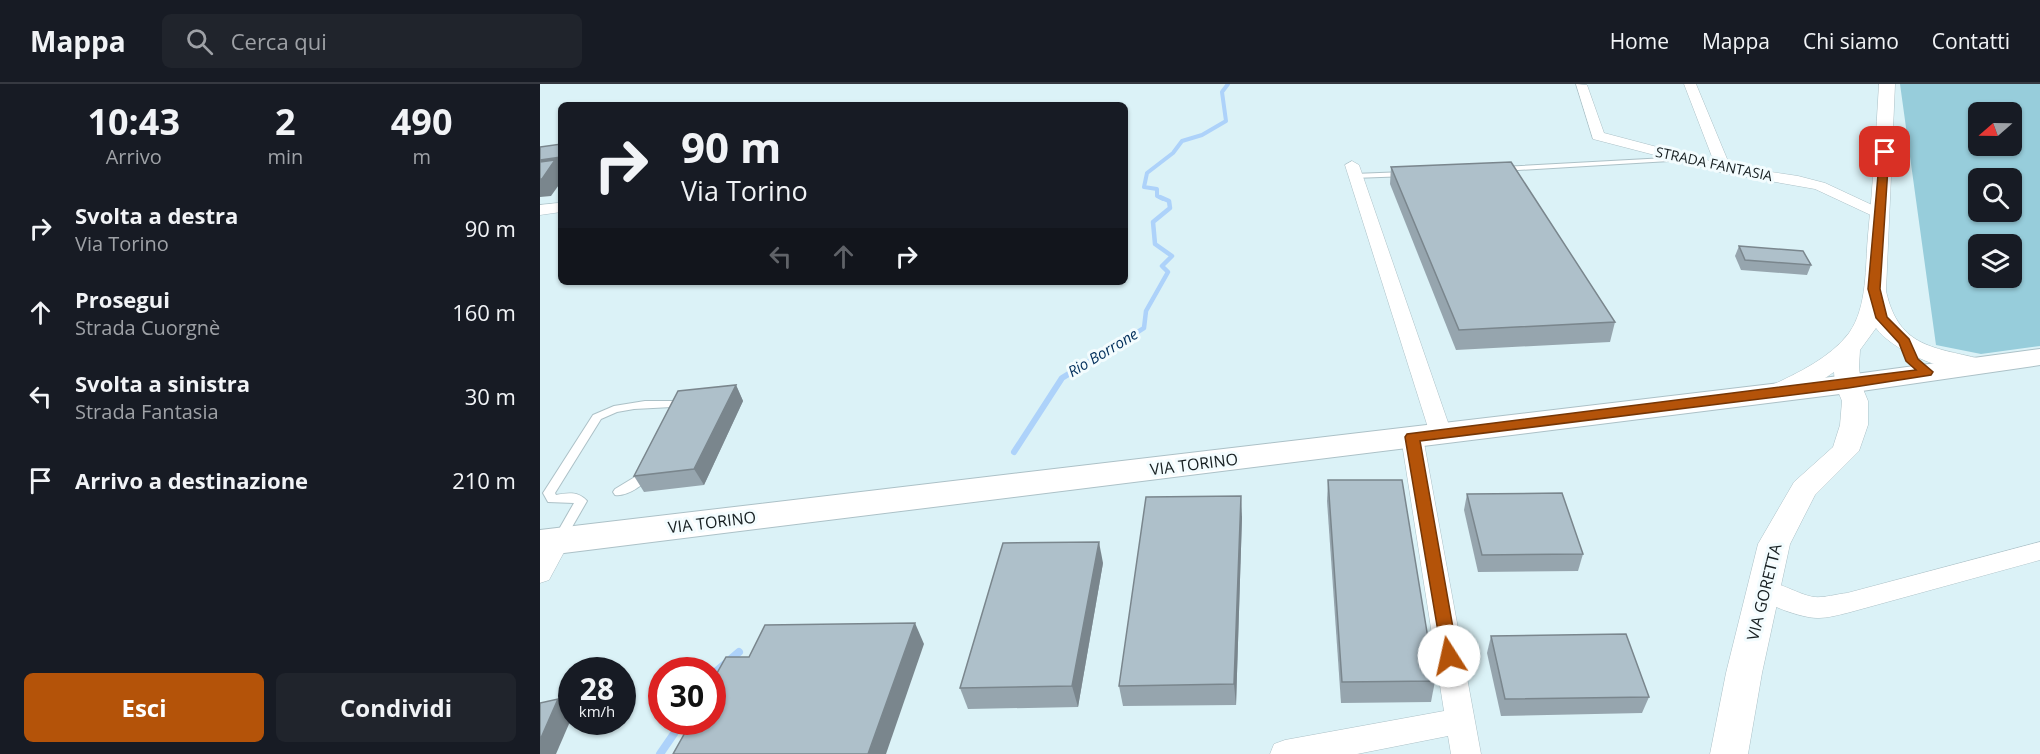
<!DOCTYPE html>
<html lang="it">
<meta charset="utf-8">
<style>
:root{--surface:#171b24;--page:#20242c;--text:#f1f3f6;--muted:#9ea1a6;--line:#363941;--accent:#b45309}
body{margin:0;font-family:"Open Sans",sans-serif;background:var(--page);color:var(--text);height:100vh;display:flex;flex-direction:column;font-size:22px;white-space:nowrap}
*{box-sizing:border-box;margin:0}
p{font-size:20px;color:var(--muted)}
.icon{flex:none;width:33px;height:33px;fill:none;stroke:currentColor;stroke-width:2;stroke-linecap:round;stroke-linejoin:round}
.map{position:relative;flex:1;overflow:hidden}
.drawer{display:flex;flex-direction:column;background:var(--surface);width:540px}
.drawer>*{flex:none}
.guide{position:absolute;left:18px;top:18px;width:570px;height:183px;border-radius:9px;box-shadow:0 2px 4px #0004;background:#171b24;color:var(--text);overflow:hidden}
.needle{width:39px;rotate:250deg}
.buttons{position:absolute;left:1428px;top:18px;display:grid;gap:12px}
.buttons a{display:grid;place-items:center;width:54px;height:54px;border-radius:9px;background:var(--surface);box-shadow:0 2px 4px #0004;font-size:30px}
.speed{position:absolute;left:18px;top:573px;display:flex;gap:12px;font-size:30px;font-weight:700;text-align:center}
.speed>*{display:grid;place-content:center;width:78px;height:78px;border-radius:50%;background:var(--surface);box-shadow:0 2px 4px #0004;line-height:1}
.speed small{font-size:15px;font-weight:400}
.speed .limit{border:9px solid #d22;background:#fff;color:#111}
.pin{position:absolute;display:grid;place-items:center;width:51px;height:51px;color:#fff;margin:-26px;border-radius:12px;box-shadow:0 3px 9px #0006}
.me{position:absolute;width:66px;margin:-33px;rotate:350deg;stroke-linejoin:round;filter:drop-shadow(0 0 4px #0008)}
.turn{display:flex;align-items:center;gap:21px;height:126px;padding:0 24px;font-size:27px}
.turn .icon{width:78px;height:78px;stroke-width:2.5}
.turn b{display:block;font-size:42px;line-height:51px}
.lanes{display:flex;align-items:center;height:57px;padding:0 24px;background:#0003;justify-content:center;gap:30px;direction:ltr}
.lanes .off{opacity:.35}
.eta{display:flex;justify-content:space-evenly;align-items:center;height:102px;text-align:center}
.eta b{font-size:36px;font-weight:700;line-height:42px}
.button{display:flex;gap:12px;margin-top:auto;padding:12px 24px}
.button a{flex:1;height:69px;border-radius:9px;background:var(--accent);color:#fff;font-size:24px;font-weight:700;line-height:69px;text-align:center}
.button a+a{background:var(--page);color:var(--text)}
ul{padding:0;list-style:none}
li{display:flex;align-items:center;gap:18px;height:84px;padding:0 24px}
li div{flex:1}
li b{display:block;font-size:22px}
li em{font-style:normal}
header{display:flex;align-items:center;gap:36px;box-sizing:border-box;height:84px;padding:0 30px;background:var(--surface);border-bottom:2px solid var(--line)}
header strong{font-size:28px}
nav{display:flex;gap:33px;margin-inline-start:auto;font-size:21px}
.search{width:420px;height:54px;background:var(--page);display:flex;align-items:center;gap:15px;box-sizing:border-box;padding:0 21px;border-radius:9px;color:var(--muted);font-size:22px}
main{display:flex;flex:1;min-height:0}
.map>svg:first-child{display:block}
.green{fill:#97cddb;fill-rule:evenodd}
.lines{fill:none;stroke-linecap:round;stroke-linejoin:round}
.stream-far3{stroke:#add2fa;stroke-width:4}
.stream-far2{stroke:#add2fa;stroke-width:4.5}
.stream-far1{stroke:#add2fa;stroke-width:6}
.stream{stroke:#add2fa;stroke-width:8}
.service-casing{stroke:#acc1c7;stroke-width:2}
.minor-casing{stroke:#acc1c7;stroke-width:1}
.tertiary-casing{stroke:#acc1c7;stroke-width:1}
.secondary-casing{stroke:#acc1c7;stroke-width:2}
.service{fill:#fff;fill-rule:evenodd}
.minor{fill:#fff;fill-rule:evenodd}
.tertiary{fill:#fff;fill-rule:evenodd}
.secondary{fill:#fff;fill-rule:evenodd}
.wall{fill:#96a5ae}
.shaded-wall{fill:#7a868d}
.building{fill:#aec0ca;stroke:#7a868d;stroke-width:1.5}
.route{fill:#b45309;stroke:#753606;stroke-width:1.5}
.labels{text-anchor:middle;stroke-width:6;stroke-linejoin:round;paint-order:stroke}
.far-street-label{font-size:14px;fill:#161e20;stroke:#f3fcfe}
.far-water-label{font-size:15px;font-style:italic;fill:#002e5b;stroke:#f3fcfe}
.street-label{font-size:16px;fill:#161e20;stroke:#f3fcfe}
</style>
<header>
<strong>Mappa</strong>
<div class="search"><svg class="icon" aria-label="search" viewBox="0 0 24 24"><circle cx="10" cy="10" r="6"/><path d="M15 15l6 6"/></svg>Cerca qui</div>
<nav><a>Home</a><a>Mappa</a><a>Chi siamo</a><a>Contatti</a></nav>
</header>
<main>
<section class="drawer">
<div class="eta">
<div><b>10:43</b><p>Arrivo</p></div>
<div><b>2</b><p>min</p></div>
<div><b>490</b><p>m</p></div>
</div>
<ul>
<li><svg class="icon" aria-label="right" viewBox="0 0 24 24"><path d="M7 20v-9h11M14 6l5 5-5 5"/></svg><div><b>Svolta a destra</b><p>Via Torino</p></div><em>90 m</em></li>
<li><svg class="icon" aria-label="ahead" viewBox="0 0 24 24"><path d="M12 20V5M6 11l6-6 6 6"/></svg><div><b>Prosegui</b><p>Strada Cuorgnè</p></div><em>160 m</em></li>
<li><svg class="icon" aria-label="left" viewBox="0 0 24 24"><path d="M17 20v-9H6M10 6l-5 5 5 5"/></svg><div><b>Svolta a sinistra</b><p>Strada Fantasia</p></div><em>30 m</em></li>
<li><svg class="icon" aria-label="arrive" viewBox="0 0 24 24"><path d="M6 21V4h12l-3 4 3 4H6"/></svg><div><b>Arrivo a destinazione</b></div><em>210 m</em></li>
</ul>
<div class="button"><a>Esci</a><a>Condividi</a></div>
</section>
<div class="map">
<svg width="1500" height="670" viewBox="0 0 1500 670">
<rect width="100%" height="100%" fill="#dbf2f7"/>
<path class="green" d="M1360 0H1500V262L1441 270 1396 261ZM1438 28H1472V62H1438ZM1438 94H1472V128H1438ZM1438 160H1472V194H1438Z"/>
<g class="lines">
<path class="stream-far3" d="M623 115 617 112V105L604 103 607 89 633 69 642 57 662 51 686 37 682 8 688 0"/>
<path class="stream-far2" d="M580 259 604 244 606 227 628 188 622 182 632 172 615 160 613 138 630 124 629 117 620 113"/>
<path class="stream-far1" d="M474 368 522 294 583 257"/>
<g class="stream">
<path d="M172 591 199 568"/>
<path d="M120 670 142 638"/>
</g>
<g class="service-casing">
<g id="service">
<path d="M1144 73 1146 74V76L962 87 958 85 962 83Z"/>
<path d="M865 88H868V92L814 94 810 92 814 90Z"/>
<path d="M105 317H134L146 325 141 328 132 323 94 325 77 328 61 335 15 409 16 411C27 409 38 407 47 417L24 457 20 459 16 457 14 454 34 419 8 418 3 409 5 406 53 331 74 322Z"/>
<path d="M108 385 112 386 114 389C106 399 88 413 75 411L73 408 75 405Z"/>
</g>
</g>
<g class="minor-casing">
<g id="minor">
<path d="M1036 0 1047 1 1064 49 1174 78 1144 0H1156L1190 82 1258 92 1285 99 1345 127 1348 130 1345 133H1335L1275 105 1184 89 1053 55Z"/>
<path d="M812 77 819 81 912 350 909 355 901 357 893 355 890 350 805 81Z"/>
<path d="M18 119 21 120V128L0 131V121Z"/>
<path d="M872 346 880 348 883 353 941 670H911L908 652 817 670H730L734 660 745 656 904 627 861 353 864 348Z"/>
<path d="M18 448 27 451 30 457 9 496 0 499V467L9 451Z"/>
<path d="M1500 458V476L1307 529C1298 531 1288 534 1279 534 1263 535 1218 519 1211 506L1215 499C1234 493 1255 510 1274 513 1284 514 1297 510 1307 509Z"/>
</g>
</g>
<g class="tertiary-casing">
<path id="tertiary" d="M1339 0H1355L1346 207C1359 265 1395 263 1445 276L1449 281 1445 286C1416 294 1353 268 1336 244L1320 266 1319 283 1321 300 1328 317V341L1319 367 1275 411 1250 460 1222 589 1208 670H1170L1186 589 1218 460 1254 398 1293 363 1300 341 1302 317 1295 300 1294 288C1276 300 1251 319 1230 314L1226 308 1230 302C1258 289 1290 274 1309 249 1328 222 1325 182 1328 151 1333 101 1336 50 1339 0Z"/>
</g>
<g class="secondary-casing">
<path id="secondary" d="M1500 265V281L1308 309 0 472V446L1308 291Z"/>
</g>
<use href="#service" class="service"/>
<use href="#minor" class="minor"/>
<use href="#tertiary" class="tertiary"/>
<use href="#secondary" class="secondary"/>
</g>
<g class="wall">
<path d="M851 83 1075 238 1070 258 916 266 850 100Z"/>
<path d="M1199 162 1271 181 1267 191 1201 186 1195 172Z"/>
<path d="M196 301 203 317 164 401 104 408 94 392Z"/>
<path d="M788 396 895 597 891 618 801 619 787 417Z"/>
<path d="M927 410 1043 470 1038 487 938 488 924 426Z"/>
<path d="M702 433 696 621 583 622 579 602Z"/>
<path d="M563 479 538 623 428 625 420 604Z"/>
<path d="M951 552 1109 613 1102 629 961 632 947 569Z"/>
</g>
<g class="shaded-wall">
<path d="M21 73V98L11 112 0 113V76Z"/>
<path d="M196 301 203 317 164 401 154 385Z"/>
<path d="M701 412 702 433 696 621 694 600Z"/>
<path d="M559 458 563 479 538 623 532 602Z"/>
<path d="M375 539 384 560 346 670H328Z"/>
<path d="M18 615 32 631V633L16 670H0V656Z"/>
</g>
<g class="building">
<path d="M21 60V73L0 76V63Z"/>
<path d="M15 76 2 95H0V78Z"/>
<path d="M971 78 1075 238 919 246 851 83Z"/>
<path d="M1199 162 1263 167 1271 181 1205 176Z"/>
<path d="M196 301 154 385 94 392 138 307Z"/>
<path d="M788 396H862L895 597 802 598Z"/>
<path d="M1022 409 1043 470 942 471 927 410Z"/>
<path d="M701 412 694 600 579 602 606 413Z"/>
<path d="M559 458 532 602 420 604 463 459Z"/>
<path d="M375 539 328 670H133L151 638H172V598L186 573H209L225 541Z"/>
<path d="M1086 550 1109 613 965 615 951 552Z"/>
<path d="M18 615 0 656V619Z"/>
</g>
<path class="route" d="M1345 66 1349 68 1340 205 1347 233 1369 255 1378 275 1393 288 1391 291 1308 304 880 357 918 572 915 577 909 579 903 577 865 353 867 350 1376 286 1366 277 1359 259 1336 234 1328 205 1340 68Z"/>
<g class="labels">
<g class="far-street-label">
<text transform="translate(1174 80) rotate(12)" y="5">STRADA FANTASIA</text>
</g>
<g class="far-water-label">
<text transform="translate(563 269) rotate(-31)" y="5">Rio Borrone</text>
</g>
<g class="street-label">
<text transform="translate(654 380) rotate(-7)" y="6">VIA TORINO</text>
<text transform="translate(172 438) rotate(-7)" y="6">VIA TORINO</text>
<text transform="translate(1224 508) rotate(-76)" y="6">VIA GORETTA</text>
</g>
</g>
</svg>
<div class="buttons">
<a><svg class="needle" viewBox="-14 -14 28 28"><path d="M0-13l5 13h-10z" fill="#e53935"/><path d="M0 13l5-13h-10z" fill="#9ea1a6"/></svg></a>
<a><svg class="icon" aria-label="search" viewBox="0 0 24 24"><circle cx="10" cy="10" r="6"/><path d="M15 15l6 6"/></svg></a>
<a><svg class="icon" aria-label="layers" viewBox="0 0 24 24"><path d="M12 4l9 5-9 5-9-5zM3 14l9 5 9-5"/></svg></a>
</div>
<div class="speed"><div>28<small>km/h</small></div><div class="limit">30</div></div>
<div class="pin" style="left:1345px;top:68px;background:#d93025"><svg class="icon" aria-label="arrive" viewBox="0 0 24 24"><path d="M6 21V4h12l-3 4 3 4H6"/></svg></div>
<svg class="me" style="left:909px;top:572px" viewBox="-20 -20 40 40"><circle r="19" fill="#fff"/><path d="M0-13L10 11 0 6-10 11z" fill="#b45309"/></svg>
<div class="guide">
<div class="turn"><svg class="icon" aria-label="right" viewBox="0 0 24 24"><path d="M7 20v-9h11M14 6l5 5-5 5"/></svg><div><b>90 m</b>Via Torino</div></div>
<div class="lanes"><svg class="icon off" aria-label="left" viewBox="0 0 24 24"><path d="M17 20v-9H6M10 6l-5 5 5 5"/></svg><svg class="icon off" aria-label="ahead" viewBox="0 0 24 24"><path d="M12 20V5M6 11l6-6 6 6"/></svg><svg class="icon" aria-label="right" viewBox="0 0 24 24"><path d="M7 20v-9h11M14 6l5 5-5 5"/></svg></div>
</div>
</div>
</main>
